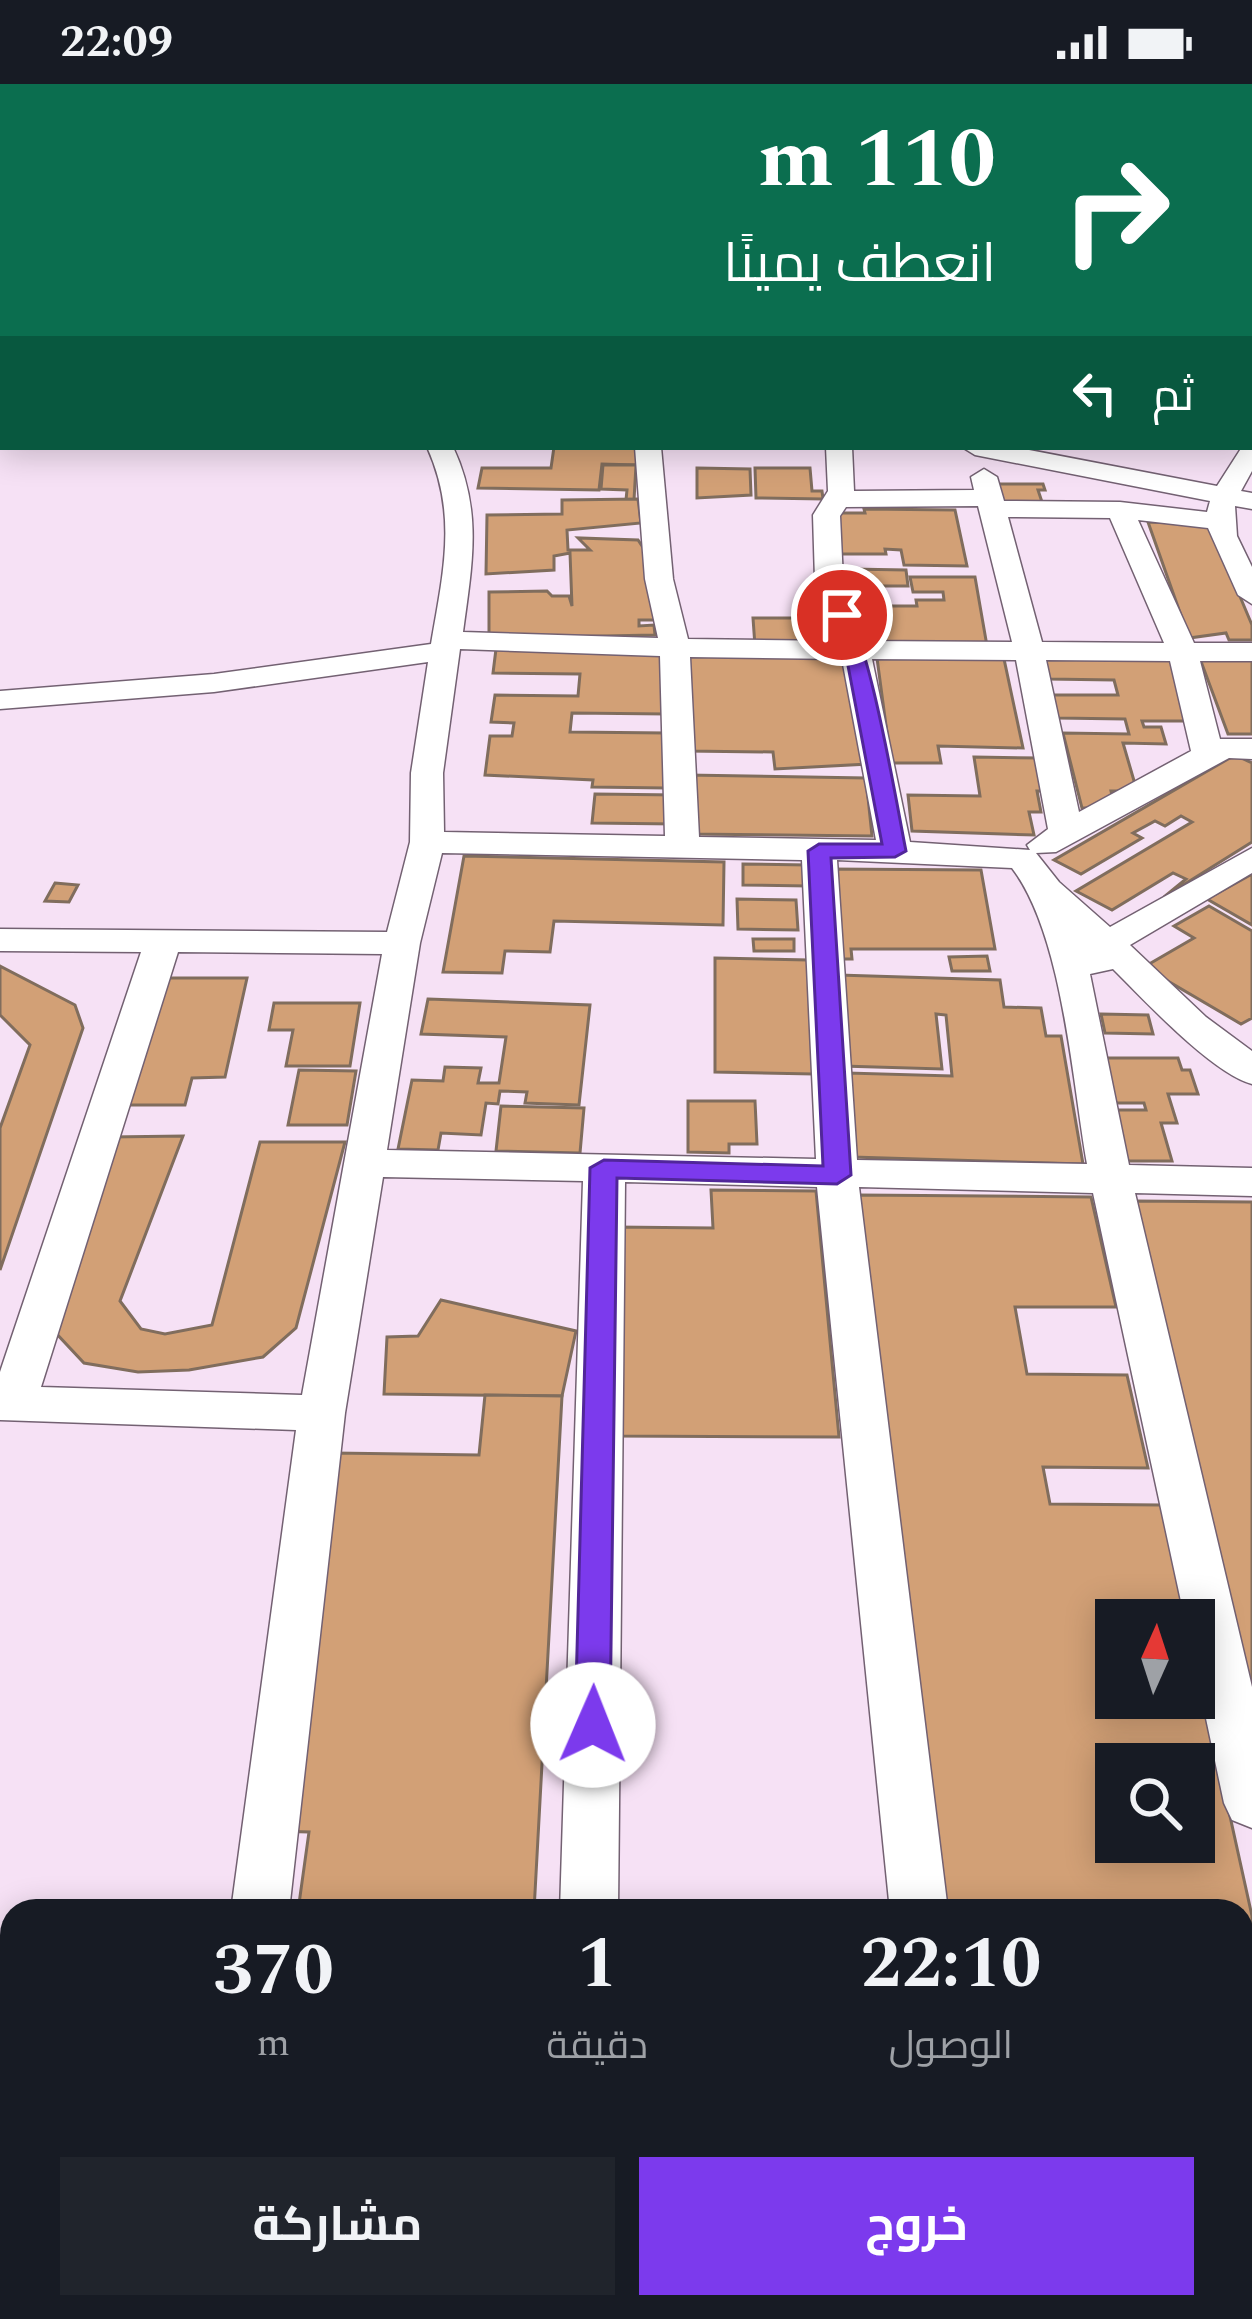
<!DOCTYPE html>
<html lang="ar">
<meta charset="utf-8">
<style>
:root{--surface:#171b24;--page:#20242c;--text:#f1f3f6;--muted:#9ea1a6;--accent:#7c3aed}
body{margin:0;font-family:Spectral,Cairo,serif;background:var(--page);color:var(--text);direction:rtl;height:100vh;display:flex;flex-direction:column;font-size:45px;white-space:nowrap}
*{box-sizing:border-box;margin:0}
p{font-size:39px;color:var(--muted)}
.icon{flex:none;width:66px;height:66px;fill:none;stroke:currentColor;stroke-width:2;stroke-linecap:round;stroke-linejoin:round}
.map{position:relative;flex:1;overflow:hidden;direction:ltr}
.sheet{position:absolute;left:0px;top:1815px;width:1254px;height:420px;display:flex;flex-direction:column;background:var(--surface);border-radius:36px 36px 0 0;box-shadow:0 6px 30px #0003;direction:rtl}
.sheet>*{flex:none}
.banner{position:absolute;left:0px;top:0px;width:1254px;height:366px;box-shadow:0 6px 30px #0003;direction:rtl;background:#0b6e4f;color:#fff;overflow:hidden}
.needle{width:78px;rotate:3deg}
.controls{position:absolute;left:1095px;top:1515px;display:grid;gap:24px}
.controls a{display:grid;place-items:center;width:120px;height:120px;border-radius:0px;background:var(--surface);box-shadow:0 6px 30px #0003;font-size:60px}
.pin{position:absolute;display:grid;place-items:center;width:102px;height:102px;color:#fff;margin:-51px;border:6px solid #fff;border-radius:50%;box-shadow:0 3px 12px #0007}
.me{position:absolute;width:132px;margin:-66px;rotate:1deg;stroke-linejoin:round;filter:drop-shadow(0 0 9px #0008)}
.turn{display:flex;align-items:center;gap:42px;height:252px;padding:0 60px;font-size:54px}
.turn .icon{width:156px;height:156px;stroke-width:2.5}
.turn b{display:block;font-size:84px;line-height:102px}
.then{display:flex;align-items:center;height:114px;padding:0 60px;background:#0003;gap:24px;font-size:45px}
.eta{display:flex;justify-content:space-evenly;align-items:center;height:204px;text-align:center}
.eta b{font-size:72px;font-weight:700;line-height:84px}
.primary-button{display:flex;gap:24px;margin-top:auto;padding:24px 60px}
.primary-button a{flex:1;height:138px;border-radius:0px;background:var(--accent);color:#fff;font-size:48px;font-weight:700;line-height:138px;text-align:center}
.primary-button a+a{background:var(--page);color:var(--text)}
.status{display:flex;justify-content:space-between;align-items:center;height:84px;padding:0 60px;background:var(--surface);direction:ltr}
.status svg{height:33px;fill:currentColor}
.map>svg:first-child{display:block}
.building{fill:#d2a076;stroke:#806d5d;stroke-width:3;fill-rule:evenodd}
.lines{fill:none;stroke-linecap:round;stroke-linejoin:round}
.minor-casing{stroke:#736172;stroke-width:3}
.minor{fill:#fff;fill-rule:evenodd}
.route{fill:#7c3aed;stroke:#51269a;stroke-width:3}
</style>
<div class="status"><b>22:09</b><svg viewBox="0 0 49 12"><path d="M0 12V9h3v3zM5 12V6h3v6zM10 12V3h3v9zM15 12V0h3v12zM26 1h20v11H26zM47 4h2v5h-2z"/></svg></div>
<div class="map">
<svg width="1252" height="2235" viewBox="0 0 1252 2235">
<rect width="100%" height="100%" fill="#f6e1f5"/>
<g class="building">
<path d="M554 363H638L637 381 602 380 599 406 478 404 482 384H551Z"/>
<path d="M603 381H636L634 416H626L627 406 601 405Z"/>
<path d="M697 384 750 385 751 411 697 414Z"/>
<path d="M755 384H810L812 407H822L823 415 756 414Z"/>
<path d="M996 400H1043L1045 406H1038L1042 418H1002Z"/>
<path d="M638 415 641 439 567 446 568 466H590L578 454 638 456 650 474 657 536H639V542L654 541 655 551 489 554V508L547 507 552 512H569L572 522 570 469 554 472V486L486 490 487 431 562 430V416Z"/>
<path d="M864 425 955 426 967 482 904 481 901 466 885 465 886 470H837L832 429H865Z"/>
<path d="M1148 438 1209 439 1252 541V556H1229L1226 549 1189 554Z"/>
<path d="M849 485 906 486 908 502H851Z"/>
<path d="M910 493H975L987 562 861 560 856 522H917L916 516H944L943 508H913Z"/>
<path d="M753 534H830L834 563 755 562Z"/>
<path d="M496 565 667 567 666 630 572 629 570 648 666 649 665 704 592 703 593 696 485 691 490 652H512L514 639 491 638 495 611 578 612 580 590 493 589Z"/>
<path d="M1041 570 1170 571 1193 637H1142L1144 643H1161L1166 660 1123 659 1137 707H1111L1115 724H1082L1063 649 1129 650 1125 635 1058 634 1052 611H1118L1114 596 1048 595Z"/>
<path d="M686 571 843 572 868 680 775 685 773 668 687 667Z"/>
<path d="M1199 572H1252V650H1228Z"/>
<path d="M877 574 1004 575 1023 664 938 662 941 679H891Z"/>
<path d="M1235 671 1252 679V758L1164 813 1186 795 1173 789 1112 826 1076 807 1192 738 1181 732 1165 742 1155 737 1133 749 1142 754 1081 790 1054 776Z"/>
<path d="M974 673 1041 674 1047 707H1037L1041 728H1029L1034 751 912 747 908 711 980 712Z"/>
<path d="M686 691 866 694 872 752 686 750Z"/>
<path d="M595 710 676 711 675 740 592 739Z"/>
<path d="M464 772 724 778 723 841 554 837 550 868 505 867 502 889 443 888Z"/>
<path d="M743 780 807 781 808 802 743 801Z"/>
<path d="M829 785 981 786 995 865H851L852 875H837Z"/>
<path d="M1252 790V841L1207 815Z"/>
<path d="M55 799 78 801 69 818 45 817Z"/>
<path d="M737 815 796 816 798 846 738 845Z"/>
<path d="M1209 822 1252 847V934L1241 940 1144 883 1194 854 1174 842Z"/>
<path d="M753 855H794V867H754Z"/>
<path d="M987 872 990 887H952L949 873Z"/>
<path d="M715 874 808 876 813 990 715 988Z"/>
<path d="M0 882 75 921 83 944 0 1186V1044L30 961 0 931Z"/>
<path d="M838 891 1000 896 1004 923 1041 924 1046 952H1061L1083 1080 852 1073 848 989 952 992 946 931 936 930 942 985 842 982Z"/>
<path d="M164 894H247L225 993 192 994 185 1021H129Z"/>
<path d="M428 915 590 921 579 1021 525 1019 527 1008 500 1007 498 1020 486 1019 481 1051 441 1049 438 1066 398 1065 412 996 443 997 445 983 481 984 478 999H499L506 953 421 950Z"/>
<path d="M274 919H360L350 982H286L293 946H269Z"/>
<path d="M1101 930 1148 931 1153 950 1105 949Z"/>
<path d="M1105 974H1178L1182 986H1190L1198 1010H1168L1177 1039H1161L1172 1077H1126L1113 1026H1146L1144 1019H1116Z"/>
<path d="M299 986 356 987 347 1041H288Z"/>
<path d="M688 1017H755L757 1060H729V1069L688 1068Z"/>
<path d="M501 1022 584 1024 580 1069 496 1067Z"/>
<path d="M183 1052 120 1217 141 1245 165 1250 212 1241 260 1058H345L296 1244 263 1273 189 1286 138 1288 84 1279 54 1247 110 1053Z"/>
<path d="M711 1106 816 1107 839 1353 612 1352 615 1143 713 1144Z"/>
<path d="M858 1111 1091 1113 1116 1223H1015L1027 1290 1127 1291 1148 1384 1043 1383 1050 1420 1161 1421 1187 1536H1116V1614H1194V1569L1252 1832V2235H975L974 2223H1242V1827H933ZM1116 1680H1194V1758H1116Z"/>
<path d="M1134 1117 1252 1118V1621Z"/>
<path d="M441 1216 576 1247 562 1312 384 1310 387 1253 418 1252Z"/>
<path d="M485 1311 562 1312 534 1827H298L309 1748 274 1747 334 1369 479 1371Z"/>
<path d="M241 2223H513L512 2235H239Z"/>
</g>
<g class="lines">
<g class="minor-casing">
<g id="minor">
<path d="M150 0H168L169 3H151Z"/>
<path d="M232 0H283L230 3Z"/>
<path d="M295 0H346L293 3Z"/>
<path d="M531 0H549L530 3Z"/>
<rect x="1251" y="298" width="1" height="14"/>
<path d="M1252 359V387L1241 407 1252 409V425L1235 422 1237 452 1252 483V520L1238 511 1208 444 1138 436 1194 559H1252V577H1200L1220 655H1252V675L1229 674 1056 768 1036 769 1059 798 1110 843 1252 764V789L1130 861 1206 933 1252 967V1000C1213 990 1144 916 1113 885L1090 890 1129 1081 1252 1084V1112L1135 1109 1252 1603V1744L1232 1736 1224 1719 1194 1578V1536H1185L1093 1109 859 1103 948 1827H890L817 1103 625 1098 618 1827H560L583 1097 383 1093 345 1329 289 1827H231L296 1346 0 1336V1288L141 868 0 867V845L387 848 410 758 411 689 428 578 214 608 0 625V607L214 590 431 560C443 489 458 431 427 363H453C483 427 472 480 463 548L658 554 645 495 635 363H661L673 495 688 555 837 557 815 496 813 431 828 407 826 363H852L854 407 974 406 971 393 984 385 997 393 1004 417 1120 418 1207 428 1210 417 975 371 962 363H1014L1217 402 1242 363ZM978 422 1012 558 866 557 843 496 840 432 846 423ZM1008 433 1110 434 1164 559 1042 558ZM460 565 660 572 665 752 444 748 443 689ZM690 573 842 575 876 756 699 753ZM872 575 1016 576 1048 745 1027 761 1030 766 910 758ZM1046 576 1170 577 1191 667 1079 728ZM442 769 802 776 816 1075 387 1066 420 859ZM837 776 1012 784C1063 851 1072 996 1087 1080L857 1076ZM178 868 382 870 302 1311 41 1303Z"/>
<path d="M0 2167 12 2172V2223H41L45 2235H0Z"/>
<path d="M170 2223H236L235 2235H169Z"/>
<rect x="548" y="2223" width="66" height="12"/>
<path d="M931 2223H997L998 2235H932Z"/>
</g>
</g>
<use href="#minor" class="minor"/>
</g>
<path class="route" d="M842 525C867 537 898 729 906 767L895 773 831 774 851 1091 837 1100 617 1094 610 1641 605 1652 593 1656 581 1652 575 1641 590 1084 604 1076 823 1082 808 767 819 760H882L845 566 832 531Z"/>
</svg>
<div class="controls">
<a><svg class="needle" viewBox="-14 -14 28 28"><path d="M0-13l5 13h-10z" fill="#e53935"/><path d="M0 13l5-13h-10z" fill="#9ea1a6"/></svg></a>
<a><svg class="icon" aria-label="search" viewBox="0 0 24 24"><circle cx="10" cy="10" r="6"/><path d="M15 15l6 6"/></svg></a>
</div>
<div class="pin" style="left:842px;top:531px;background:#d93025"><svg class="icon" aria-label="arrive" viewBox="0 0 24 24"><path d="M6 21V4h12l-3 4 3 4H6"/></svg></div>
<svg class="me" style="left:593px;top:1641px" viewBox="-20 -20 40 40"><circle r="19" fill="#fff"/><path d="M0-13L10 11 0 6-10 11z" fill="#7c3aed"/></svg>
<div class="banner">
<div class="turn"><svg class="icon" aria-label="right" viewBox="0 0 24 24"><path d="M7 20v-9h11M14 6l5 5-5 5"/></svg><div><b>110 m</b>انعطف يمينًا</div></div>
<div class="then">ثم<svg class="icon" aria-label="left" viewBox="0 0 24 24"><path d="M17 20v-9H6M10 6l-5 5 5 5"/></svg></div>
</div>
<section class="sheet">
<div class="eta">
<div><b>22:10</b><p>الوصول</p></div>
<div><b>1</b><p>دقيقة</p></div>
<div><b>370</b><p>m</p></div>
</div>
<div class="primary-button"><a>خروج</a><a>مشاركة</a></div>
</section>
</div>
